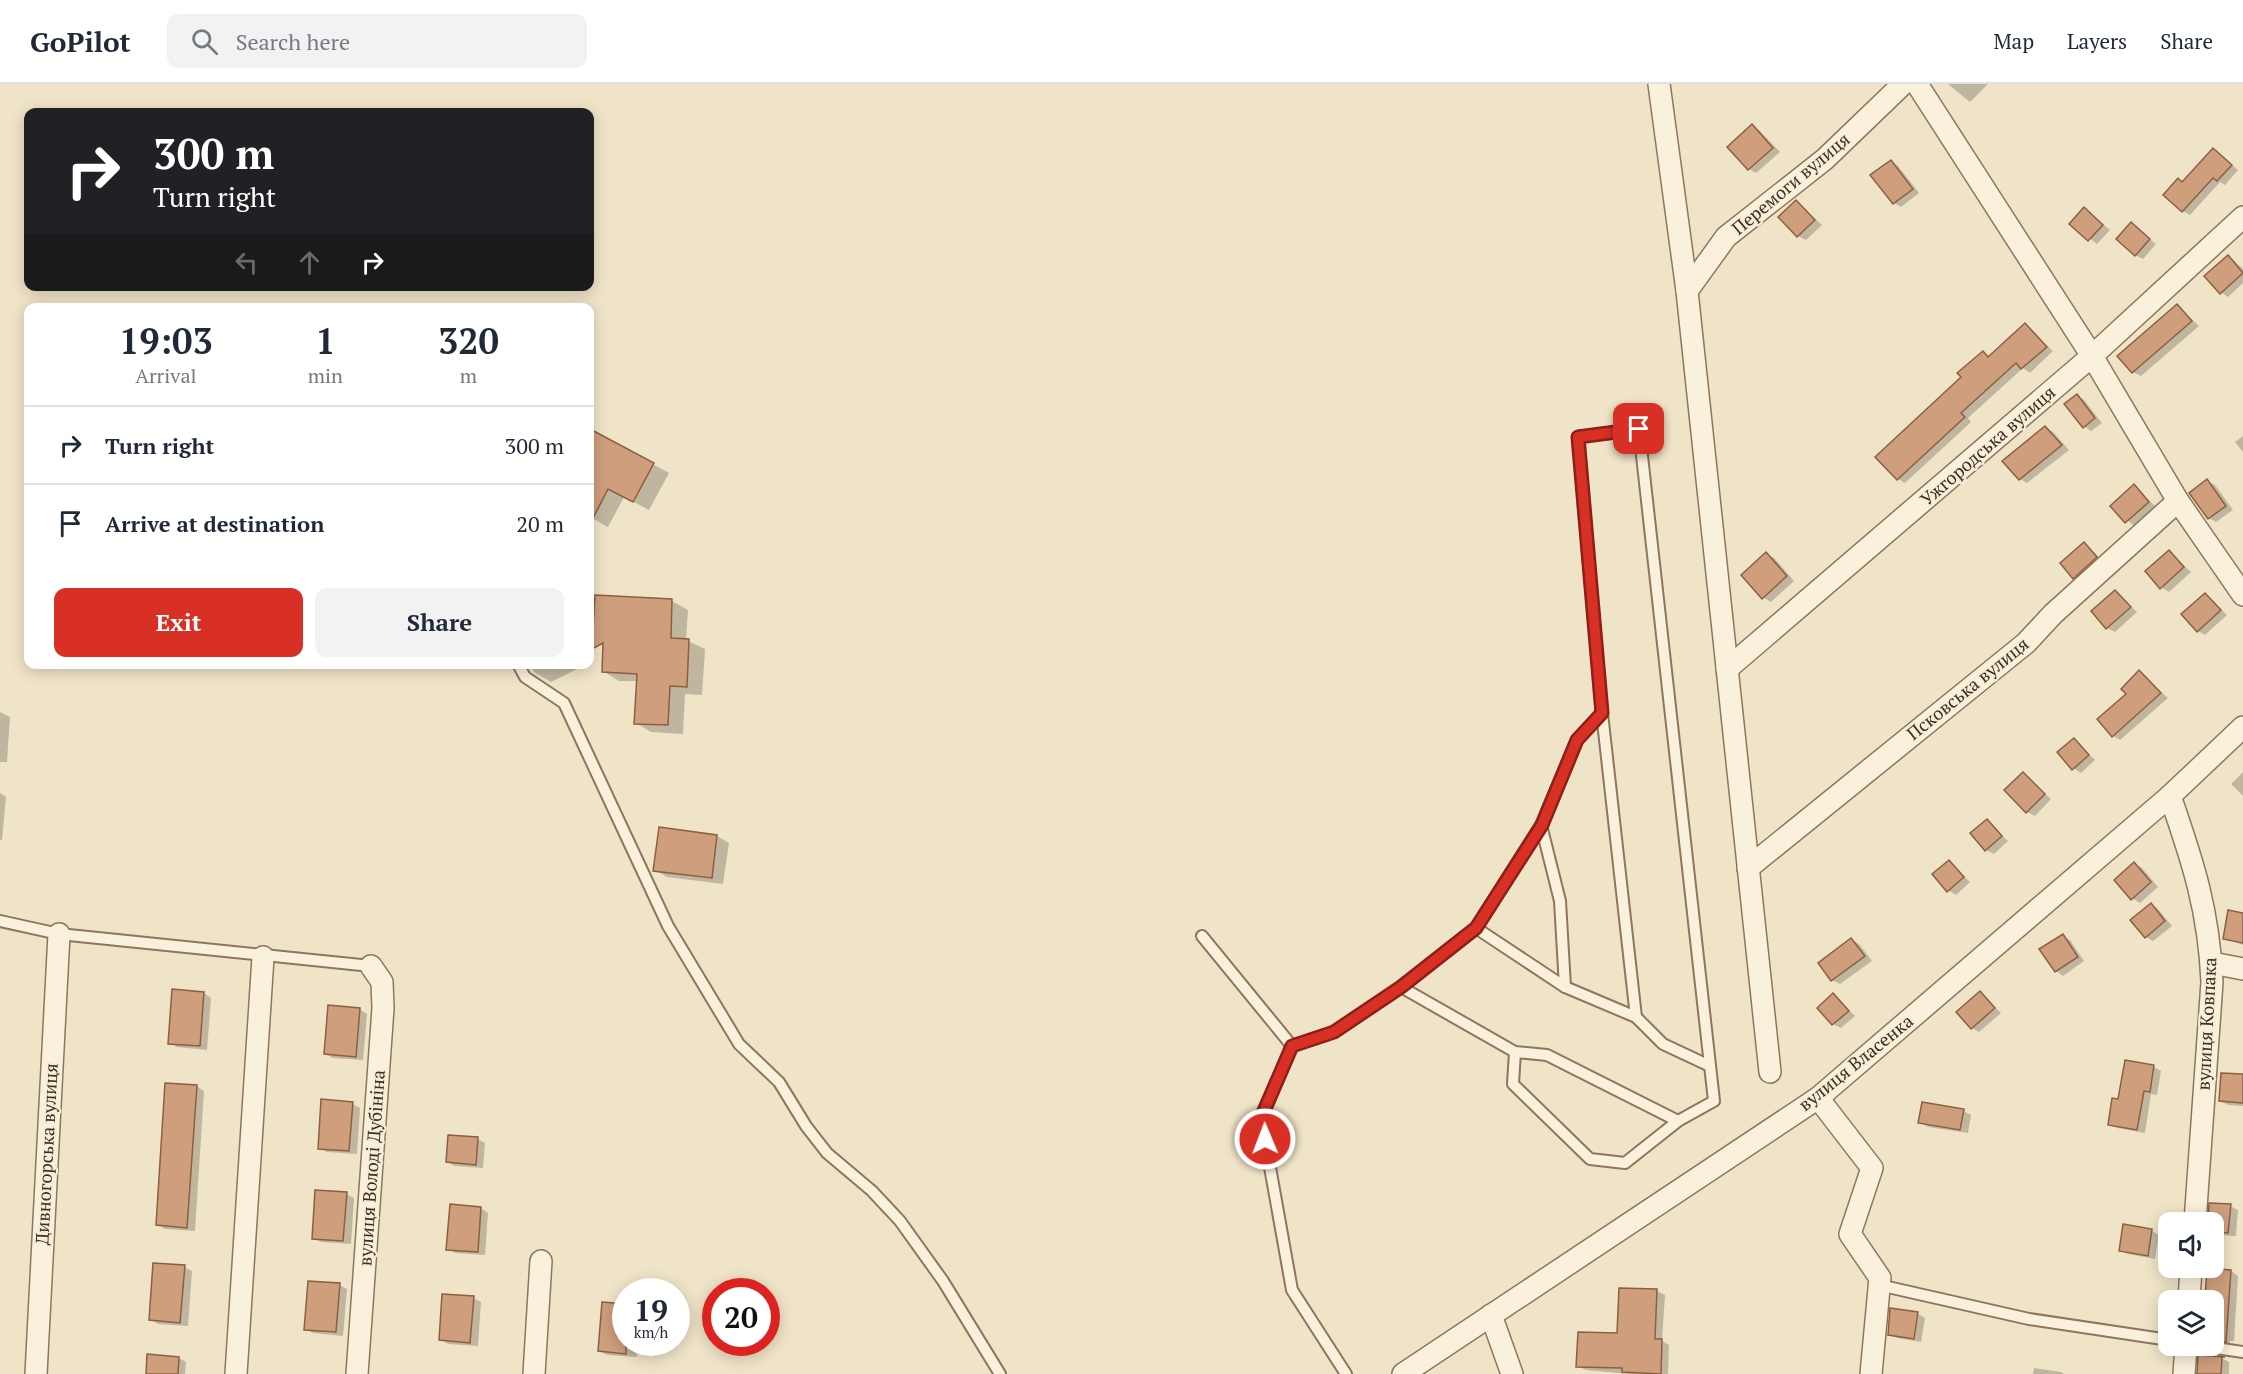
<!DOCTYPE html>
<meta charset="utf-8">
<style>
:root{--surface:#fff;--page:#f2f2f3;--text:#1f2937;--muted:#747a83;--line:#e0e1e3;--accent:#d93025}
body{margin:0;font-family:"PT Serif",serif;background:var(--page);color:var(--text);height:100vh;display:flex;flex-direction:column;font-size:22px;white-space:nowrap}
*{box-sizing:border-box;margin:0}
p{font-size:20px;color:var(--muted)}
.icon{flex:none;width:33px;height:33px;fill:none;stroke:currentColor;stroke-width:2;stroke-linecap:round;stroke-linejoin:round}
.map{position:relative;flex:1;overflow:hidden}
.side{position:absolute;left:24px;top:219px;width:570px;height:366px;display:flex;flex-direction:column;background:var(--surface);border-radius:12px;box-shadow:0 3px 15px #0003}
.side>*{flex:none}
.hud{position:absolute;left:24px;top:24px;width:570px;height:183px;border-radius:12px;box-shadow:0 3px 15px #0003;background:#202124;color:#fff;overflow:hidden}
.fabs{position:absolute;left:2158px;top:1128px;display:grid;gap:12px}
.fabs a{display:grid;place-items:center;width:66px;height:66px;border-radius:12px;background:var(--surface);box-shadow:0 3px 15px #0003;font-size:30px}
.speed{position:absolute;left:612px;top:1194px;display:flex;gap:12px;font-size:30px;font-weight:700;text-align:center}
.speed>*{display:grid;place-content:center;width:78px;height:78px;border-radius:50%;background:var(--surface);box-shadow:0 3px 15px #0003;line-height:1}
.speed small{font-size:15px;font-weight:400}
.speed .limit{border:9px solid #d22;background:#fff;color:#111}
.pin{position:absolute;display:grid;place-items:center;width:51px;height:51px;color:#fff;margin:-26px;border-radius:12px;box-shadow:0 3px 9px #0006}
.me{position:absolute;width:66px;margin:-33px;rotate:359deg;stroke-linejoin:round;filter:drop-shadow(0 0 4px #0008)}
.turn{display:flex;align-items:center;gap:21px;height:126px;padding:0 30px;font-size:27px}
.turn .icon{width:78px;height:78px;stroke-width:2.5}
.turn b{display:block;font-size:42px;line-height:51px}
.lanes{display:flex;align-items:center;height:57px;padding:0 30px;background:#0003;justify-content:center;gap:30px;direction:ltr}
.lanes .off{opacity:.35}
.eta{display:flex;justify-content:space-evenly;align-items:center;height:102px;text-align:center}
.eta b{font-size:36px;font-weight:600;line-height:42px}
.button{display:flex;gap:12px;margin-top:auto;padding:12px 30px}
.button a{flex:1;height:69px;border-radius:12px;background:var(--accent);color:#fff;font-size:24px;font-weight:600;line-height:69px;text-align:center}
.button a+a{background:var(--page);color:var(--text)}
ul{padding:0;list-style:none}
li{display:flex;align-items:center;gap:18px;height:78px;padding:0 30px;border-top:2px solid var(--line)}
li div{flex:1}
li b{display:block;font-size:22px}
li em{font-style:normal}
header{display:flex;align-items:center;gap:36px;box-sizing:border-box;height:84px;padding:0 30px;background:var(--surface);border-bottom:2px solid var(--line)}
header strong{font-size:28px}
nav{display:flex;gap:33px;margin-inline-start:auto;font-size:21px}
.search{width:420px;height:54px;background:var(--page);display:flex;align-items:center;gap:15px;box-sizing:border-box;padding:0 21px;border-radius:12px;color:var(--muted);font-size:22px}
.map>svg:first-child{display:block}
.shadow{fill:#0003}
.building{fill:#cf9f7d;stroke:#8d5f41;stroke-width:1.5}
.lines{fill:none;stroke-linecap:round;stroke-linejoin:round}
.service-casing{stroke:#8d765c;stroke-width:14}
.minor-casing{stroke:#8d765c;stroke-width:24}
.service{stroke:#faf1dc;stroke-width:10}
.minor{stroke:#faf1dc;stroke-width:21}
.route-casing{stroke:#8d1f18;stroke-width:15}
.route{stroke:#d93025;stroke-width:10}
.labels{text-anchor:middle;stroke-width:4.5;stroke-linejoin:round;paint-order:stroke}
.street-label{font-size:18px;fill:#3d2e20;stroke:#f7eed8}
</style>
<header>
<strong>GoPilot</strong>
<div class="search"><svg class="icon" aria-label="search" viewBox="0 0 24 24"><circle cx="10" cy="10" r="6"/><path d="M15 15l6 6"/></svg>Search here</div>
<nav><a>Map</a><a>Layers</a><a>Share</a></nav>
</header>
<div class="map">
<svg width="2243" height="1290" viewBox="0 0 2243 1290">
<rect width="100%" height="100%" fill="#f0e4c8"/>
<g class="shadow">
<path d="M1948 0H1988L1970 18Z"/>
<path d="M1752 42 1759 46 1780 68 1756 89 1749 85Z"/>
<path d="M2213 65 2238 86 2225 101 2220 98 2190 131 2183 127V99Z"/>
<path d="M1891 78 1898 82 1919 109 1901 123 1894 119Z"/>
<path d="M1796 117 1822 141 1806 156 1798 152Z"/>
<path d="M2085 125 2110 146 2097 160 2071 140Z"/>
<path d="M2131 140 2156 160 2143 175 2135 171Z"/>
<path d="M2229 172 2243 185V199L2228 213 2221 208Z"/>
<path d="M2177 222 2199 242 2141 292 2133 288 2119 272Z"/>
<path d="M2025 241 2053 267 2030 289 2023 284 1968 334 1971 338 1905 399 1898 395 1963 293 1983 268 1990 273Z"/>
<path d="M2077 312 2084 316 2102 339 2091 347 2084 342Z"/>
<path d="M2045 344 2053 348 2069 366 2027 399 2020 395Z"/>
<path d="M590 346 669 389 649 426 624 413 608 443 590 433Z"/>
<path d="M2243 352V368L2235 358Z"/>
<path d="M2207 397 2215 401 2233 426 2216 438 2209 434Z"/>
<path d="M2134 402 2156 423 2134 442 2112 422Z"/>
<path d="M2084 460 2104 478 2082 498 2074 493Z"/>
<path d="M2169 468 2191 488 2169 508 2161 503Z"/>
<path d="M1766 470 1774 474 1794 497 1771 518 1763 513Z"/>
<path d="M2115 508 2137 528 2115 548 2107 544Z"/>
<path d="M2205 511 2227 531 2205 551 2198 547Z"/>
<path d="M672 517 688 526 686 556 705 565 702 611 685 610 683 650 651 648 636 639 638 597H619L603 587Z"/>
<path d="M530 580H580L581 583 551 598 534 588Z"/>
<path d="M2139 588 2168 614 2120 656 2113 652 2128 610Z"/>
<path d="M0 628 10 633 7 678H0Z"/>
<path d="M2074 656 2095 676 2081 689 2073 684Z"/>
<path d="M2243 688V712L2231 700Z"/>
<path d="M2023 690 2051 715 2035 732 2027 728Z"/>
<path d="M0 709 6 713 2 756H0Z"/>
<path d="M1987 737 2008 757 1994 770 1986 766Z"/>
<path d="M660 745 717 752 729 759 723 800 667 793 655 786Z"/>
<path d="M1949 778 1970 798 1956 811 1948 806Z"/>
<path d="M2134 780 2142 784 2158 803 2140 819 2132 814Z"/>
<path d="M2151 821 2158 825 2172 842 2153 857 2146 853Z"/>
<path d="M2243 831V861L2224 854Z"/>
<path d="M2063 852 2070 856 2084 877 2063 892 2056 887Z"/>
<path d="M1851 855 1859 860 1872 877 1840 900 1832 896 1820 879Z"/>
<path d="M204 909 211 914 207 966 177 963 170 959Z"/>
<path d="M1980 909 2001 929 1979 948 1972 944Z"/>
<path d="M1834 911 1855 932 1841 944 1833 940Z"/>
<path d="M359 925 367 930 363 976 333 974 326 970Z"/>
<path d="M2154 983 2161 987 2157 1011 2151 1010 2145 1049 2117 1044 2110 1040 2120 1017Z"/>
<path d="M2243 992V1022L2228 1021 2220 1017Z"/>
<path d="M196 1002 204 1007 195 1147 165 1145 157 1140Z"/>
<path d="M352 1020 360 1024 357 1070 327 1068 319 1064Z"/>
<path d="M1963 1027 1971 1031 1968 1049 1928 1043 1920 1038Z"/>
<path d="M478 1055 485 1059 483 1084 455 1082 447 1078Z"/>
<path d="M346 1110 354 1114 351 1160 321 1158 313 1154Z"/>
<path d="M2210 1120 2230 1122 2238 1126 2236 1152 2214 1151V1138H2207Z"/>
<path d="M451 1122 481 1124 488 1129 485 1171 455 1169 448 1165Z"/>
<path d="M2124 1142 2152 1147 2159 1151 2155 1175 2128 1170 2120 1166Z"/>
<path d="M184 1183 192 1187 188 1242 158 1240 150 1235Z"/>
<path d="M2208 1185 2231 1187 2238 1192 2234 1257H2230V1261L2214 1260V1216H2206Z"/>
<path d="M339 1201 347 1205 343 1252 313 1249 306 1245Z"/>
<path d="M1620 1205 1657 1207 1665 1211 1662 1257 1669 1261 1668 1290H1628L1586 1286 1578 1282 1619 1251Z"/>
<path d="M473 1214 481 1218 478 1262 448 1260 440 1255Z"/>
<path d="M1918 1230 1925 1234 1921 1258 1897 1254 1889 1250Z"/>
<path d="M626 1258H638L637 1273 607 1271 600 1267Z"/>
<path d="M2200 1270 2221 1274 2229 1278V1290H2198Z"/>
<path d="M179 1274 186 1278 185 1290H147Z"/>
<path d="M2034 1284 2061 1288 2064 1290H2033Z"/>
</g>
<g class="building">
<path d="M1752 40 1773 64 1748 86 1727 63Z"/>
<path d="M2213 64 2232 81 2217 97 2213 94 2182 128 2163 111 2178 94 2182 98Z"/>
<path d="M1891 76 1913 105 1893 120 1870 91Z"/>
<path d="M1796 116 1815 136 1797 153 1778 133Z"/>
<path d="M2084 123 2103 141 2088 157 2069 140Z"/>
<path d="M2131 138 2150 155 2135 172 2116 155Z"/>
<path d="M2228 171 2243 189 2220 210 2204 192Z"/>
<path d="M2177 220 2192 237 2132 289 2117 272Z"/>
<path d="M2025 239 2047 263 2021 285 2016 279 1961 329 1965 333 1897 396 1875 373 1961 293 1957 289 1983 267 1988 273Z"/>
<path d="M2077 310 2095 334 2083 344 2064 320Z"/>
<path d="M2045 342 2062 361 2019 396 2002 377Z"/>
<path d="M590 345 654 379 633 418 608 405 590 440Z"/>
<path d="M2207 395 2226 422 2208 435 2189 409Z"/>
<path d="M2134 400 2149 418 2125 439 2110 422Z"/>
<path d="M2084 458 2097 473 2073 495 2060 479Z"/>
<path d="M2169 466 2184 483 2160 505 2145 487Z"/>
<path d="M1766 468 1787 492 1762 515 1741 491Z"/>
<path d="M2115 506 2131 523 2106 545 2091 527Z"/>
<path d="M2205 509 2221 526 2197 548 2181 530Z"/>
<path d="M595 511 672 515 671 554 689 555 687 603 670 602 668 641 634 640 637 590 602 588 603 559 592 565Z"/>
<path d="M2139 586 2161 609 2112 653 2097 635 2126 610 2121 605Z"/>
<path d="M2074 654 2089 671 2072 686 2057 668Z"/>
<path d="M2023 688 2045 710 2026 729 2004 706Z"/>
<path d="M1987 735 2002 752 1985 767 1970 749Z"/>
<path d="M659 743 717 751 712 794 653 787Z"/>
<path d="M1949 776 1964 793 1947 808 1932 790Z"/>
<path d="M2134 778 2151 798 2131 816 2114 796Z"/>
<path d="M2151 819 2165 837 2145 854 2130 836Z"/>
<path d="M2228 826 2243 829V859L2223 855Z"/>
<path d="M2063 850 2078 873 2055 888 2039 865Z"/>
<path d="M1851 854 1865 872 1831 897 1818 879Z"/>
<path d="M172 905 204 908 200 962 168 960Z"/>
<path d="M1980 907 1995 924 1971 945 1956 928Z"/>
<path d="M1833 909 1849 927 1832 941 1817 924Z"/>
<path d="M328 921 360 924 356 973 324 970Z"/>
<path d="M2125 976 2154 981 2150 1008 2144 1007 2137 1046 2108 1041 2112 1014 2118 1015Z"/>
<path d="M2221 989 2243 990V1019L2219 1017Z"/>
<path d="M165 999 197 1001 187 1144 156 1141Z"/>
<path d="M321 1015 353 1018 349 1067 318 1065Z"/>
<path d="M1922 1018 1964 1025 1960 1046 1918 1039Z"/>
<path d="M448 1051 478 1053 476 1081 446 1078Z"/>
<path d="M315 1106 347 1108 343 1157 312 1155Z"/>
<path d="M2209 1119 2231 1120 2228 1149 2214 1148V1138H2208Z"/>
<path d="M450 1120 481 1123 478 1168 446 1166Z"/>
<path d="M2123 1140 2152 1145 2148 1172 2119 1167Z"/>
<path d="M153 1179 185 1181 180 1239 149 1236Z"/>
<path d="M2207 1184 2231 1186 2226 1258 2214 1256V1213H2205Z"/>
<path d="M308 1197 340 1199 336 1248 304 1246Z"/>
<path d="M1619 1204 1657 1205 1655 1255H1662L1661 1290 1622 1288V1284L1576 1283 1578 1248 1617 1249Z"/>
<path d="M442 1210 474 1212 470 1259 439 1256Z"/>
<path d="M602 1218 626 1220V1270L598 1267Z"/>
<path d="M1890 1224 1918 1228 1914 1255 1888 1251Z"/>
<path d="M147 1270 179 1273 178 1290H146Z"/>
<path d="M2198 1271 2225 1273H2222L2221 1290H2197Z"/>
</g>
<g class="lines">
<g class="service-casing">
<g id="service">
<path d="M518 580 525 593 564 619 668 842 739 960 779 998 806 1042 827 1069 872 1107 900 1137 943 1197 1000 1290"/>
<path d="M1541 741 1560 817 1565 903"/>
<path d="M0 837 59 850 371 882"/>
<path d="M1476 844 1541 741 1577 656 1602 629"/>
<path d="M1202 852 1292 962"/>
<path d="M1401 903 1515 968 1547 971 1678 1037"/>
<path d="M1636 933 1663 960 1710 982"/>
<path d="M1879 1201 2029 1235 2169 1256"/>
<path d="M2202 1262 2243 1268"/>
<path d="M1346 1290 1292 1206 1261 1033 1292 962 1334 948 1401 903 1476 844 1565 903 1636 933 1602 629 1578 353 1639 345 1714 1017 1678 1037 1625 1079 1590 1075 1513 1000 1515 968"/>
</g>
</g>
<g class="minor-casing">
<g id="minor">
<path d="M1659 0 1687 207 1770 988"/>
<path d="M1917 0 2092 272 2178 417 2243 511"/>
<path d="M1687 207 1726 153 1825 75 1903 0"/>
<path d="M1727 585 2092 272 2243 133"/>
<path d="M2170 712C2193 778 2209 827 2212 898L2195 1138"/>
<path d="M1748 784 2026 559 2053 530 2178 417"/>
<path d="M2212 879 2243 885"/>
<path d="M1818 1014 1872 1084 1850 1150 1880 1194 1871 1290"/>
<path d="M2189 1216 2191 1184"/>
<path d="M1491 1231 1512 1290"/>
<path d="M36 1290 59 850"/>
<path d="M236 1290 263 873"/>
<path d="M357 1290 383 924 382 898 371 882"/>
<path d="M534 1290 541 1177"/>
<path d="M1403 1290 1818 1014 2170 712 2243 643"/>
<path d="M2184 1290 2186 1262"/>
</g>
</g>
<use href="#service" class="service"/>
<use href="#minor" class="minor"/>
</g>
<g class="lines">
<g class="route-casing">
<path id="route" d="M1265 1055 1261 1034 1292 962 1334 948 1401 903 1476 844 1542 741 1577 656 1602 629 1578 353 1639 345"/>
</g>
<use href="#route" class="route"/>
</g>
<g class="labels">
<g class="street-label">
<text transform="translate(1791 100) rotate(-40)" y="6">Перемоги вулиця</text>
<text transform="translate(1988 362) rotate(-41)" y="6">Ужгородська вулиця</text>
<text transform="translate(1968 605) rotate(-39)" y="6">Псковська вулиця</text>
<text transform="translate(2207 940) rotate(-87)" y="6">вулиця Ковпака</text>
<text transform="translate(1856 979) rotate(-39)" y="6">вулиця Власенка</text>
<text transform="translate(47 1070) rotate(-87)" y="6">Дивногорська вулиця</text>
<text transform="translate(372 1084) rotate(-86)" y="6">вулиця Володі Дубініна</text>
</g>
</g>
</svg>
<div class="fabs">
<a><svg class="icon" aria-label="sound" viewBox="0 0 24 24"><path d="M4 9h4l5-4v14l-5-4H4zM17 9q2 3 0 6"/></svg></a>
<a><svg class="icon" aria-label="layers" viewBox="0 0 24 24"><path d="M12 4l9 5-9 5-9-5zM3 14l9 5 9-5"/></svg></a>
</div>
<div class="speed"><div>19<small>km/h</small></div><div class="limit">20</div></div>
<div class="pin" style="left:1639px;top:345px;background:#d93025"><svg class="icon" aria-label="arrive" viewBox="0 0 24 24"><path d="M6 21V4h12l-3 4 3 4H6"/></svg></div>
<svg class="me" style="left:1265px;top:1055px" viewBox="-20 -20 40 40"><circle r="17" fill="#d93025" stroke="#fff" stroke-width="3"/><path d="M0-11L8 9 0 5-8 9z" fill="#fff"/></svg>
<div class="hud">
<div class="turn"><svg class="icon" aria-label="right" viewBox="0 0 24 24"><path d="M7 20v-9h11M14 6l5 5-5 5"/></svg><div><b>300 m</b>Turn right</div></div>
<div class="lanes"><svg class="icon off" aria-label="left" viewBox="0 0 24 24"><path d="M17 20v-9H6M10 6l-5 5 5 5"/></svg><svg class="icon off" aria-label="ahead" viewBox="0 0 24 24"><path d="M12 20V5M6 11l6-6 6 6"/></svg><svg class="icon" aria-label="right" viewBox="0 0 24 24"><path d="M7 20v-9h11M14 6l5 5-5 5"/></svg></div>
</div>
<section class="side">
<div class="eta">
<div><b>19:03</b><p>Arrival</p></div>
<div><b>1</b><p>min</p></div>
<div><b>320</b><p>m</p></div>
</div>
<ul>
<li><svg class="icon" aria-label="right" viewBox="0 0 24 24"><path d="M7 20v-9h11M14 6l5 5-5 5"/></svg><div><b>Turn right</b></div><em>300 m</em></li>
<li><svg class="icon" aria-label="arrive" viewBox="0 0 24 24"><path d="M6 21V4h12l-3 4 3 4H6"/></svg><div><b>Arrive at destination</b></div><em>20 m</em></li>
</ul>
<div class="button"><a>Exit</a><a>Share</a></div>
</section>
</div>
